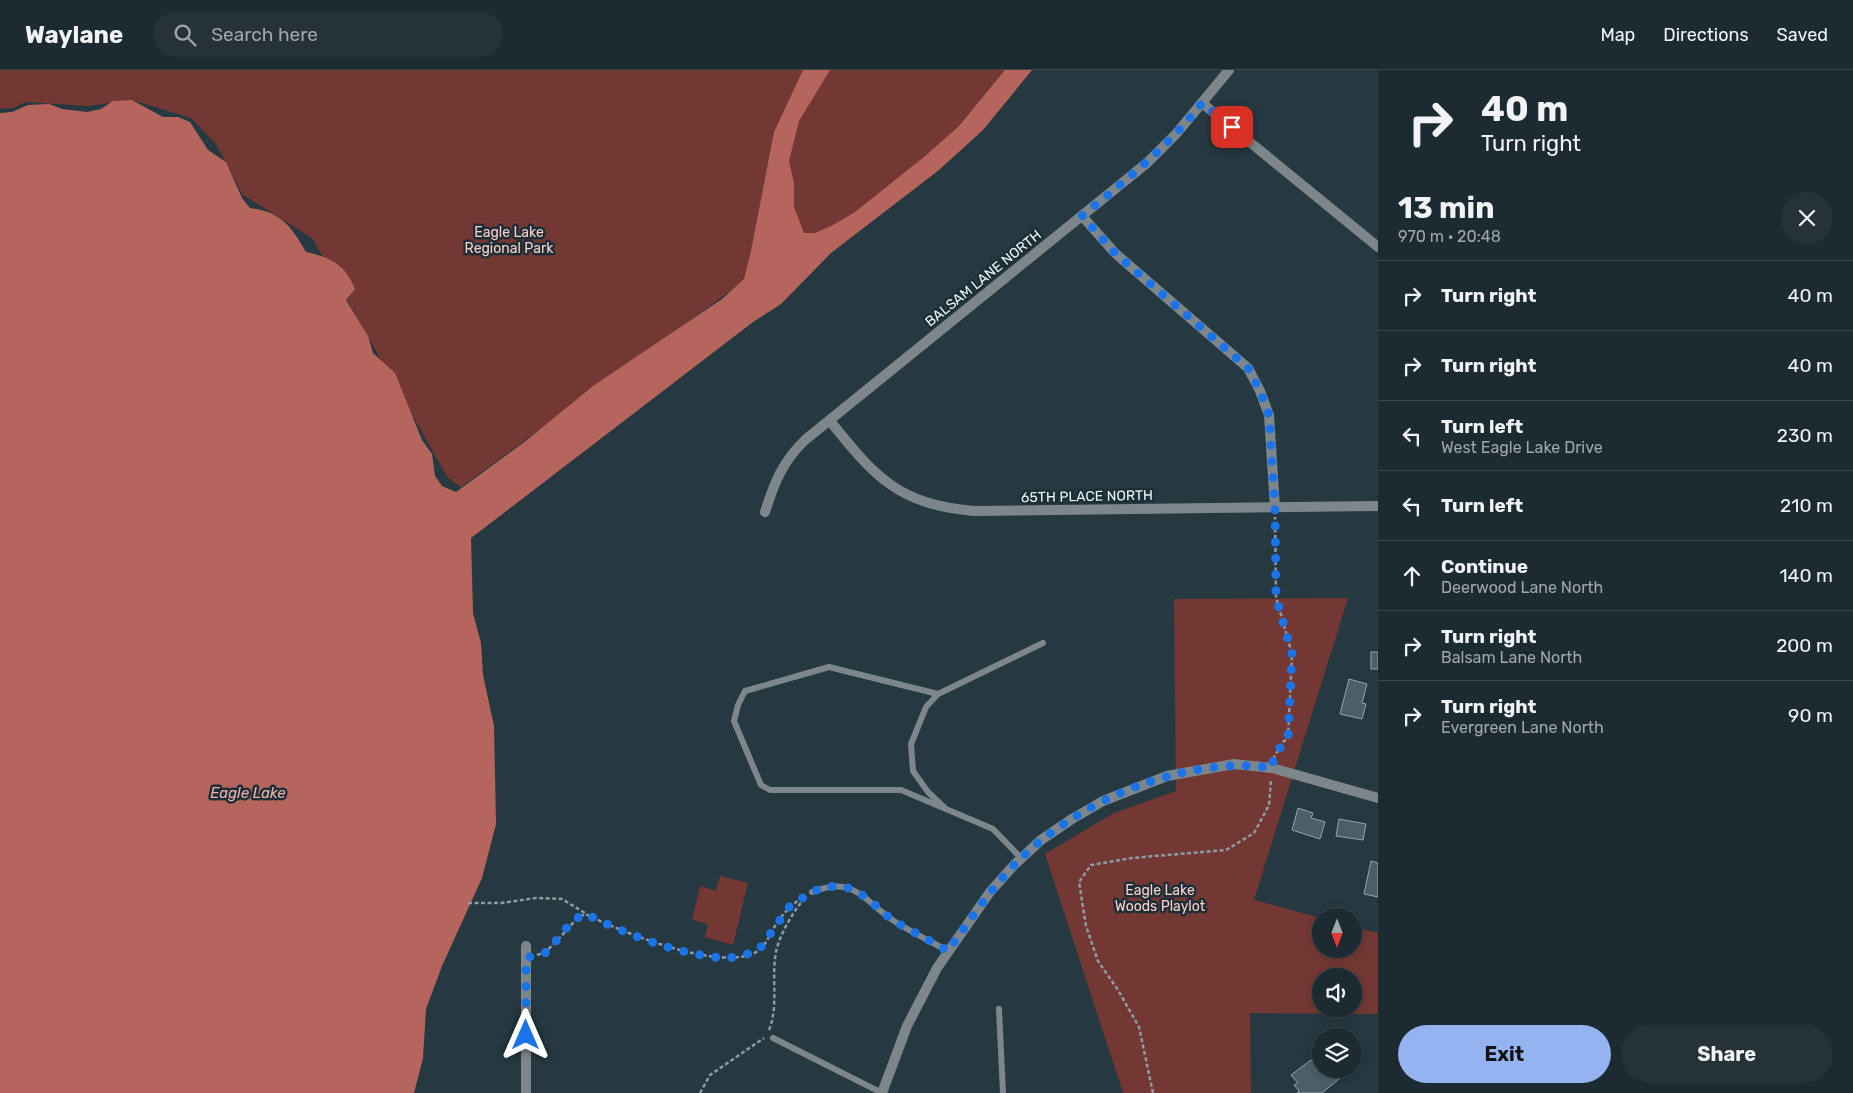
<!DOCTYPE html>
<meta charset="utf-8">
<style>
:root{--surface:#1c2b31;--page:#253339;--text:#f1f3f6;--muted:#a0a7ab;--line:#3a474d;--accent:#95b2f1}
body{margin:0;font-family:Rubik,sans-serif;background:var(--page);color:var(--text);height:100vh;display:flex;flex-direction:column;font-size:19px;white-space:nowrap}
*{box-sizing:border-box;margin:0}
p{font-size:16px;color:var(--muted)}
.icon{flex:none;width:28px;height:28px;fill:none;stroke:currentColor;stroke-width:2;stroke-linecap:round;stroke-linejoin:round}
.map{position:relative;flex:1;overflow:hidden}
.side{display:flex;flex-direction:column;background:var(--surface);width:475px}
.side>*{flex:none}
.guide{background:#1c2b31;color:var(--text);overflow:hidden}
.needle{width:32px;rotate:180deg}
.controls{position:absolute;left:1312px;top:838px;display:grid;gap:10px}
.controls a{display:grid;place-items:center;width:50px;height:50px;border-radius:50%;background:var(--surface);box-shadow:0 2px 12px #0003,0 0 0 1px var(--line);font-size:25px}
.pin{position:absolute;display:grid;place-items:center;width:42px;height:42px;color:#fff;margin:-21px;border-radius:10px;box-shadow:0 2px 8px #0006}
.me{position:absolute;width:55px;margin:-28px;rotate:0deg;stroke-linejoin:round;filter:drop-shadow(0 0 4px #0008)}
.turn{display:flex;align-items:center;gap:18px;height:105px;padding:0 20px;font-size:22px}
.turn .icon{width:65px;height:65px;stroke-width:2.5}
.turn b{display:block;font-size:35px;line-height:42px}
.round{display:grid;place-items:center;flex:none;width:52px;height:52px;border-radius:26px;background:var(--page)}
.summary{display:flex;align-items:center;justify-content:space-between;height:85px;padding:0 20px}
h1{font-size:30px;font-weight:700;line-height:38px}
.button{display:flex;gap:10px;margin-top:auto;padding:10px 20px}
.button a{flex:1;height:58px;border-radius:30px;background:var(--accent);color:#111;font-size:20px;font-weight:700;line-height:58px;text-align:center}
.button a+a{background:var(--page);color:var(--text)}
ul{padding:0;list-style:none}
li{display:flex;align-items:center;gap:15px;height:70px;padding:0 20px;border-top:1px solid var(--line)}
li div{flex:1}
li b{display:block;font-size:19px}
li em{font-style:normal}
header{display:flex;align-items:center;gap:30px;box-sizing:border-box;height:70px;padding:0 25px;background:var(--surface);border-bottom:1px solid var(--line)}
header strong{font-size:24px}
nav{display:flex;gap:28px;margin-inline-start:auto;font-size:18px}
.search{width:350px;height:45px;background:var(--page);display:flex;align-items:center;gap:12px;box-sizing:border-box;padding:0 18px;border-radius:28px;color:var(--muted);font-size:19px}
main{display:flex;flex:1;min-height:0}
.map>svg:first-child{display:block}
.green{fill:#733833;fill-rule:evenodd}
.water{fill:#b6655d}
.building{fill:#4b5f68;stroke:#90a7b0}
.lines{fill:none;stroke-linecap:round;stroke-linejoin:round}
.path{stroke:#8d9ca3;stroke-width:2.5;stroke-dasharray:4 2.5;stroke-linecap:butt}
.lane{stroke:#7d868b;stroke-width:6}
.street{stroke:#7d868b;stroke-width:10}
.route{stroke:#1a73e8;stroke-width:9;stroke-dasharray:0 16.2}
.labels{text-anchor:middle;stroke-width:5;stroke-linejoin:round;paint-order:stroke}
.park-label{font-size:14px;fill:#fdcec8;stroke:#1c2f37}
.street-label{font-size:14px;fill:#eaf5fb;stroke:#1c2f37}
.water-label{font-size:15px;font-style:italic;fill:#f6b2aa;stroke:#1c2f37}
</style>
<header>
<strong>Waylane</strong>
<div class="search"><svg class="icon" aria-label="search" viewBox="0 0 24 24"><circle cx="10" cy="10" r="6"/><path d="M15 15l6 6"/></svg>Search here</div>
<nav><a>Map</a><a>Directions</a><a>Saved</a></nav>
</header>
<main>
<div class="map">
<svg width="1378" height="1023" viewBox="0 0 1378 1023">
<rect width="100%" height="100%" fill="#263941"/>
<g class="green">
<path d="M0 0H1015L945 76 806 188 733 219 461 417 448 408 312 168 243 125 216 74 191 48 132 30 88 36 25 32 14 38 0 39Z"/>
<path d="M1348 528 1254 830 1321 848V879H1354V857L1378 863V944L1250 943 1251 1023H1123L1045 784 1114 743 1176 721 1174 529ZM1321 906H1354V939H1321Z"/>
<path d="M720 806 748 813 733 875 705 867 708 854 692 850 700 816 716 821Z"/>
</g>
<path class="water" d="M803 0H830L799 51 789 91 794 113V137L804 163H815L833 155 855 142 924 87 959 56 1005 0H1032L983 60 939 100 831 183 781 234 753 252 471 468 473 543 481 573 483 605 494 656 496 754 482 808 442 896 426 939 423 988 414 1023H0V43L12 42 28 35 49 34 62 39 87 42 101 39 113 31 132 30 163 47H178L190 52 208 80 226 92 242 128 250 138C281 142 291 156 306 182 330 187 346 195 355 219L346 230 368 266 373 283 395 303 422 370 432 384 435 406 442 416 456 422 527 370 593 316 722 229 744 209 751 181 774 62Z"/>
<g class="building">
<rect x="1371" y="582" width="7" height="17"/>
<path d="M1349 609 1367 614 1362 633 1366 634 1362 649 1340 644Z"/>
<path d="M1298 738 1313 743 1311 748 1325 752 1320 769 1292 760Z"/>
<path d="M1339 749 1366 754 1363 770 1336 766Z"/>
<path d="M1371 791 1378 793V827L1364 824Z"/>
<path d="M1311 990 1320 1000 1330 999 1339 1009 1322 1023H1297L1299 1021 1294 1015 1298 1013 1291 1005Z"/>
</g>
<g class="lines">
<g class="path">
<path d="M1273 689 1283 672 1288 668 1292 584 1276 527 1275 447"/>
<path d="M468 833H501L536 828 562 829 585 843"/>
<path d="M537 885C557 879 565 855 585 844 620 861 722 904 758 881 766 875 770 864 775 856 783 843 792 834 805 826"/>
<path d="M769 960C779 935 771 908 776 882 779 866 794 839 806 827"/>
<path d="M700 1023 710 1005 764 968"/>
<path d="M1153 1023 1139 957 1118 920 1098 891 1086 856 1079 812 1091 795 1132 788 1226 780 1254 763 1269 735 1271 709"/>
</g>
<g class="lane">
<path d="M938 624 829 597 745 621 738 635 734 651 761 715 770 720H901L946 739"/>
<path d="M1021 788 993 759 946 739 928 722 913 701 911 674 926 637 938 624 1043 573"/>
<path d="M812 822C856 805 863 831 894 851 911 862 930 871 948 881"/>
<path d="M999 939 1003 1023"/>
<path d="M773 968 882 1023"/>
</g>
<g class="street">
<path d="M1202 33 1378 177"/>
<path d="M1082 146 1116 184 1248 298 1260 321 1269 345 1275 438"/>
<path d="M830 351C876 408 898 434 974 441L1378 436"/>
<path d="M765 442C774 413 783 391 805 370L1147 93 1176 64 1229 0"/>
<path d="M526 876V1023"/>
<path d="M882 1023 907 956 937 898 990 822 1014 795 1041 770 1072 749 1103 731 1167 706 1234 694 1272 698 1378 728"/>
</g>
</g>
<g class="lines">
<path class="route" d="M526 965V888L547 882 573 850 586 844C626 864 679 885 724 888 735 888 747 884 758 881L790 836 812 822 827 816 848 818 866 827 892 850 948 881C969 851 990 820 1016 793 1077 731 1185 685 1272 698L1274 685 1288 668 1292 584 1276 527 1275 438 1269 345 1260 321 1248 298 1116 184 1082 146C1125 111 1168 77 1202 33L1232 57"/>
</g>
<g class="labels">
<g class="park-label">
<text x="509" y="167">Eagle Lake<tspan x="509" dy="16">Regional Park</tspan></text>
<text x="1160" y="825">Eagle Lake<tspan x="1160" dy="16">Woods Playlot</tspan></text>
</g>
<g class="street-label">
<text transform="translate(983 208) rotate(-39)" y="5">BALSAM LANE NORTH</text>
<text transform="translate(1087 426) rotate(-1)" y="5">65TH PLACE NORTH</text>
</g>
<g class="water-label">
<text x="248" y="728">Eagle Lake</text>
</g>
</g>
</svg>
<div class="controls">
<a><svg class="needle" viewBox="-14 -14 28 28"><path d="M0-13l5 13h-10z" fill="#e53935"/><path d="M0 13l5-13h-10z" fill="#a0a7ab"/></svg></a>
<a><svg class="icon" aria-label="sound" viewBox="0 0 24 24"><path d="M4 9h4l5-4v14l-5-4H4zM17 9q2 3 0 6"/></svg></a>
<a><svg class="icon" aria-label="layers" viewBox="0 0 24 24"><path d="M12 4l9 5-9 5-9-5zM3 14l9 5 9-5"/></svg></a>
</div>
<div class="pin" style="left:1232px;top:57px;background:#d93025"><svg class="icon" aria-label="arrive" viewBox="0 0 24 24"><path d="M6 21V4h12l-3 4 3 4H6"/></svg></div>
<svg class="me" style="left:526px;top:965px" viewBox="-20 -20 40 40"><path d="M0-17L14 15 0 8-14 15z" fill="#1a73e8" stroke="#fff" stroke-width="4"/></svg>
</div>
<section class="side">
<div class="guide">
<div class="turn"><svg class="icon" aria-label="right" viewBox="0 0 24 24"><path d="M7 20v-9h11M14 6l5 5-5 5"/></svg><div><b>40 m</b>Turn right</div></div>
</div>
<div class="summary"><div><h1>13 min</h1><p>970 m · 20:48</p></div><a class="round"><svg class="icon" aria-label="close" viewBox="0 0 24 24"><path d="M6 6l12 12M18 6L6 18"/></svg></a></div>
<ul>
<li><svg class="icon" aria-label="right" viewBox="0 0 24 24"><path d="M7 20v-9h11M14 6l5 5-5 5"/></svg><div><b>Turn right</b></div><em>40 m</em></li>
<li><svg class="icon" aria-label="right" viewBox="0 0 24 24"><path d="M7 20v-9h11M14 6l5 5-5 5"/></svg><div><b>Turn right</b></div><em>40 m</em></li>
<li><svg class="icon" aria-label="left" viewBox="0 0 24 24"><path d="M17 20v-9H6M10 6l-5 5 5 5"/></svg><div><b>Turn left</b><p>West Eagle Lake Drive</p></div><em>230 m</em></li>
<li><svg class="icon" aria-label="left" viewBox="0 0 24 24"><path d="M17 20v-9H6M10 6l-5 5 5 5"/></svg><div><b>Turn left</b></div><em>210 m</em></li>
<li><svg class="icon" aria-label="ahead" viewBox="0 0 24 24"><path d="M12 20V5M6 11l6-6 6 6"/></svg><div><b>Continue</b><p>Deerwood Lane North</p></div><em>140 m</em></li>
<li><svg class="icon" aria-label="right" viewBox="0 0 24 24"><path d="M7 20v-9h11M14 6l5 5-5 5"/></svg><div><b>Turn right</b><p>Balsam Lane North</p></div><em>200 m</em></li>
<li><svg class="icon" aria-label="right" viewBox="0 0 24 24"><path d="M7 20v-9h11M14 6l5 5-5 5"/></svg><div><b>Turn right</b><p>Evergreen Lane North</p></div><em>90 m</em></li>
</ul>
<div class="button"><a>Exit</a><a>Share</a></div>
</section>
</main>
